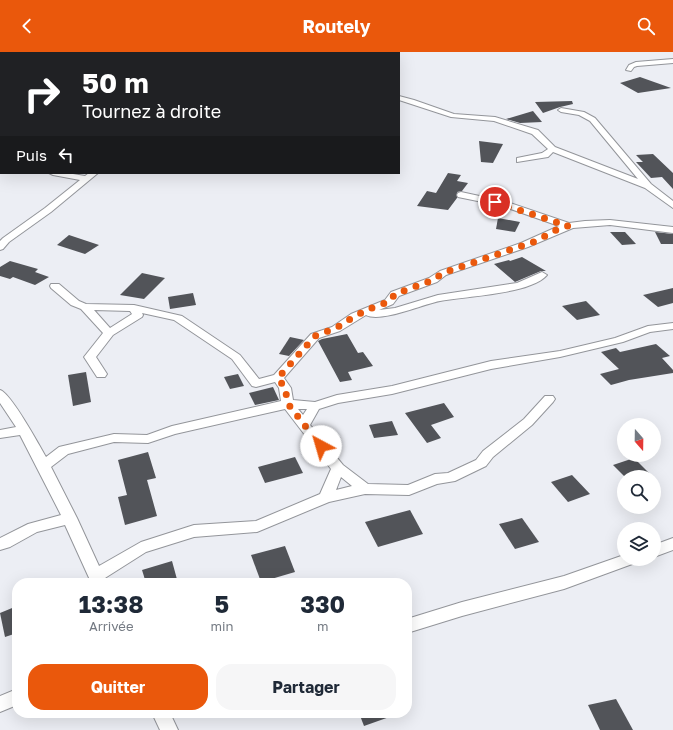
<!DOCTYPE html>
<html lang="fr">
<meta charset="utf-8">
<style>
:root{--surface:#fff;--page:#f6f6f7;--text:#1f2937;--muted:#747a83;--accent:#ea580c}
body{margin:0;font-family:"Golos Text",sans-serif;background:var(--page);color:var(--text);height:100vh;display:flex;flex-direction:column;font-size:15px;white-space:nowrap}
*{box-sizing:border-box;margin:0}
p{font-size:13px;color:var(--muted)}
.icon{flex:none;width:22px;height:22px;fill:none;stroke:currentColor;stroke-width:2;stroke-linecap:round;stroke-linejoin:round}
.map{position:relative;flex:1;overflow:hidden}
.drawer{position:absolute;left:12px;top:526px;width:400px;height:140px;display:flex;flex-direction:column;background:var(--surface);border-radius:16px;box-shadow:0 4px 16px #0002}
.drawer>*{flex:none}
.top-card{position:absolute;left:0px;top:0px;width:400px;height:122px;box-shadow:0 4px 16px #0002;background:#202124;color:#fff;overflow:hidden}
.needle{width:26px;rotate:160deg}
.buttons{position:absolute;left:617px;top:366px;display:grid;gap:8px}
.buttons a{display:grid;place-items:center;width:44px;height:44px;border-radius:50%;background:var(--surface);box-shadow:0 4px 16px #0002;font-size:20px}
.pin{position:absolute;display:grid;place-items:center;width:34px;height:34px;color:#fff;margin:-17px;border:2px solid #fff;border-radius:50%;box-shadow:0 1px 4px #0007}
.me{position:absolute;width:44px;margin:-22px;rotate:321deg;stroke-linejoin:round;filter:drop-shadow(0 0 3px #0008)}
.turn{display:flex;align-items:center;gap:14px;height:84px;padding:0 16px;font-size:18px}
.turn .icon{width:52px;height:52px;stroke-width:2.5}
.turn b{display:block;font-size:28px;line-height:34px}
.then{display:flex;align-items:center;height:38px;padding:0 16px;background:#0003;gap:8px;font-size:15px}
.eta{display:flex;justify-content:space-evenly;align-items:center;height:68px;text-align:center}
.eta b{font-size:24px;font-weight:700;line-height:28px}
.action{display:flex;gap:8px;margin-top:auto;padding:8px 16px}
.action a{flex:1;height:46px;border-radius:16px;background:var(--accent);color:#fff;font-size:16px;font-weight:700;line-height:46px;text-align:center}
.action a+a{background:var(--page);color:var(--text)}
header{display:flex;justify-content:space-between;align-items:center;height:52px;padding:0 16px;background:var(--accent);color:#fff;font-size:18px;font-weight:700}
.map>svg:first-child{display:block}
.building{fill:#525459}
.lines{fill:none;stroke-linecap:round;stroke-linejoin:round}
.minor-casing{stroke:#93959a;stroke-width:2}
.minor{fill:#fff;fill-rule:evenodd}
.route{stroke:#ea580c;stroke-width:7;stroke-dasharray:0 12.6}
</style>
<header><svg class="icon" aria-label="back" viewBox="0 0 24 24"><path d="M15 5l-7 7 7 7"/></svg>Routely<svg class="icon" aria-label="search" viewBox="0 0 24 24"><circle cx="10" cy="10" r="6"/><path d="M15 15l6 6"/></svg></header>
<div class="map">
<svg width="673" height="678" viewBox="0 0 673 678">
<rect width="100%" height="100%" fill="#eceef4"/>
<g class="building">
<path d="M640 25 671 36 638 41 620 31Z"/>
<path d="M572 49 573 52 560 55 543 61 535 50Z"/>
<path d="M533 59 542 70 520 71 506 67Z"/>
<path d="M479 89 503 92 493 111 481 110Z"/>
<path d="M653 102 673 121V137L662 125 651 126 636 110H643L636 103Z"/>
<path d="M448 121 461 123 457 129 468 131 462 139 457 140V146L448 158 417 154 427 139 436 141Z"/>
<path d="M498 166 520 170 515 180 496 177Z"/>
<path d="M610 180H625L636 192 622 193Z"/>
<path d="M655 180 673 182V192H661Z"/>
<path d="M69 183 99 193 85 202 57 193Z"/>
<path d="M522 205 546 219H541L515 230 494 212 509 208 510 209Z"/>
<path d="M10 209 38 217 35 220 49 225 35 233 13 225 10 227 0 224V215Z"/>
<path d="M142 221 165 226 144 247 120 243Z"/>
<path d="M673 236V251L658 255 643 243Z"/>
<path d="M193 241 196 253 170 257 168 245Z"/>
<path d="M586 249 600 263 577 268 562 254Z"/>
<path d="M347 282 358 301 363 300 373 314 348 320 352 328 340 330 318 289 322 287Z"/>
<path d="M290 285 304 288 289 304 279 302Z"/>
<path d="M656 292 670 304 662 306 673 318V321L629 328 611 333 600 322 619 317 601 300 616 296 620 300Z"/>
<path d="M86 320 91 350 73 354 68 323Z"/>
<path d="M238 322 244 334 230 337 224 325Z"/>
<path d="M273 335 279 348 255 353 249 341Z"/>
<path d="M444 351 454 365 431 373 441 386 427 391 405 361Z"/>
<path d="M392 369 398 383 374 386 369 373Z"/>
<path d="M148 400 156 426 147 428 157 464 125 473 118 445 127 443 118 408Z"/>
<path d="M295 405 303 421 265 431 258 415Z"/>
<path d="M634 406 653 425H625L613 413Z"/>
<path d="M572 423 590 442 568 450 551 430Z"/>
<path d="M410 458 423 482 378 495 365 470Z"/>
<path d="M522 466 539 490 515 497 499 472Z"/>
<path d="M285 494 295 520 261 530 251 503Z"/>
<path d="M172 509 178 531H146L142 518Z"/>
<path d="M17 554V581L5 585 0 561Z"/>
<path d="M616 647 633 678H600L588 653Z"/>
<path d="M359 661H395V663L364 674Z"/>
</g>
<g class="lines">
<g class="minor-casing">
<g id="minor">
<path d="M673 7V11L637 14 634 15 631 19 626 18 629 13 636 10Z"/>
<rect x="0" y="11" width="1" height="4"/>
<path d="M399 44 414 48 454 62 495 65 538 78 555 95 638 127 590 69 579 63 561 60 558 58 561 56 584 60 595 66 651 132 673 149V156L645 136 553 100 548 105 517 110V106L542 101 548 97 532 82 494 69 451 65 399 48Z"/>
<rect x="0" y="108" width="1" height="4"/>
<path d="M49 121H67L85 124 89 121H98L51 160 9 190 3 197 0 198V189L3 186 45 156 80 128 53 123Z"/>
<path d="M461 140 507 150 569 171 585 169 610 168 673 175V181L610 173 573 176 528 195 446 223 437 230 399 244 393 252 379 258 395 256 438 243 517 231 542 220 547 223C531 242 466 244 440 249 423 252 381 271 366 263L340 279 319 286 284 326 291 336 293 348 315 350 337 343 392 334 491 309 560 299 615 286 648 274 673 271V277L650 280 623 290 560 305 491 317 392 342 338 351 319 357 310 373 343 413 368 432 408 433 435 422 448 421 476 408 483 399 524 367 545 344H553L555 347 553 350 532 373 493 405 486 414 455 429 437 432 409 443 365 442 329 450 257 480 194 485 146 500 105 526 106 531H92L90 528 65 473 37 480 10 495 0 498V486L28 472 61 463 20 383 0 386V378L16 375 0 351V338C11 341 39 393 46 405L59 395 114 382 147 383 172 374 281 349 279 336 275 330 256 335 252 334 232 307 174 268 142 261 143 263 142 265 113 283 96 305 107 322 105 325H97L84 305 103 281 81 257 71 253 51 236 50 234 51 232H59L79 249 86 252 134 253 182 264 240 303 259 327 274 323 311 282 332 275 351 262 385 248 391 240 429 226 440 219 521 191 559 174 502 154 458 145 457 143 458 141ZM94 258 130 259 132 262 110 276ZM285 357 331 417 320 442 256 469 194 473 141 490 99 514 77 466 51 415 68 402 114 390 148 391 175 382ZM298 357H307L303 363ZM341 425 352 434 336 438Z"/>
<path d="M673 486V498L654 505V493Z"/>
<path d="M624 503V507H638L635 511 564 537 462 564 407 581V567L462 550 564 524Z"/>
<path d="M17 637V653L0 660V644Z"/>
<path d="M152 661H170L178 678H160Z"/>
</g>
</g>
<use href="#minor" class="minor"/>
</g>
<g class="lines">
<path class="route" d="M321 394 288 352 285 336 278 326 315 284 336 276 355 264 376 254 389 250 395 242 433 228 443 221 536 189 558 177 568 174 495 150"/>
</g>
</svg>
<div class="buttons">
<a><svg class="needle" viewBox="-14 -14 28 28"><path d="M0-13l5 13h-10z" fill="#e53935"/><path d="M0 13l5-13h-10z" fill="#747a83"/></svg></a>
<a><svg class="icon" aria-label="search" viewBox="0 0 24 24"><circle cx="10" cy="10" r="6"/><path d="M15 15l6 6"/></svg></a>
<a><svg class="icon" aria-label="layers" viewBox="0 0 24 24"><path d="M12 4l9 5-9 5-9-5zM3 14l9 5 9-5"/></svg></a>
</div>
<div class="pin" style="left:495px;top:150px;background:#d93025"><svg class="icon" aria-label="arrive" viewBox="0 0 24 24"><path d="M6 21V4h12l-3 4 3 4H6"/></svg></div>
<svg class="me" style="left:321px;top:394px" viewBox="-20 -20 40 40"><circle r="19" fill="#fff"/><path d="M0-13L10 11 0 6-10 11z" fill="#ea580c"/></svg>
<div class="top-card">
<div class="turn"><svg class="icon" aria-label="right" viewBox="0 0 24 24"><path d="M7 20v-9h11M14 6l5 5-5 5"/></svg><div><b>50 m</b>Tournez à droite</div></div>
<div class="then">Puis<svg class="icon" aria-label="left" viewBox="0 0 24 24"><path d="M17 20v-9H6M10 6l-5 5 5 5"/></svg></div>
</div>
<section class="drawer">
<div class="eta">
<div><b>13:38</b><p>Arrivée</p></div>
<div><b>5</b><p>min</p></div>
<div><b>330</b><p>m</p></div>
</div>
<div class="action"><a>Quitter</a><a>Partager</a></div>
</section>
</div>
